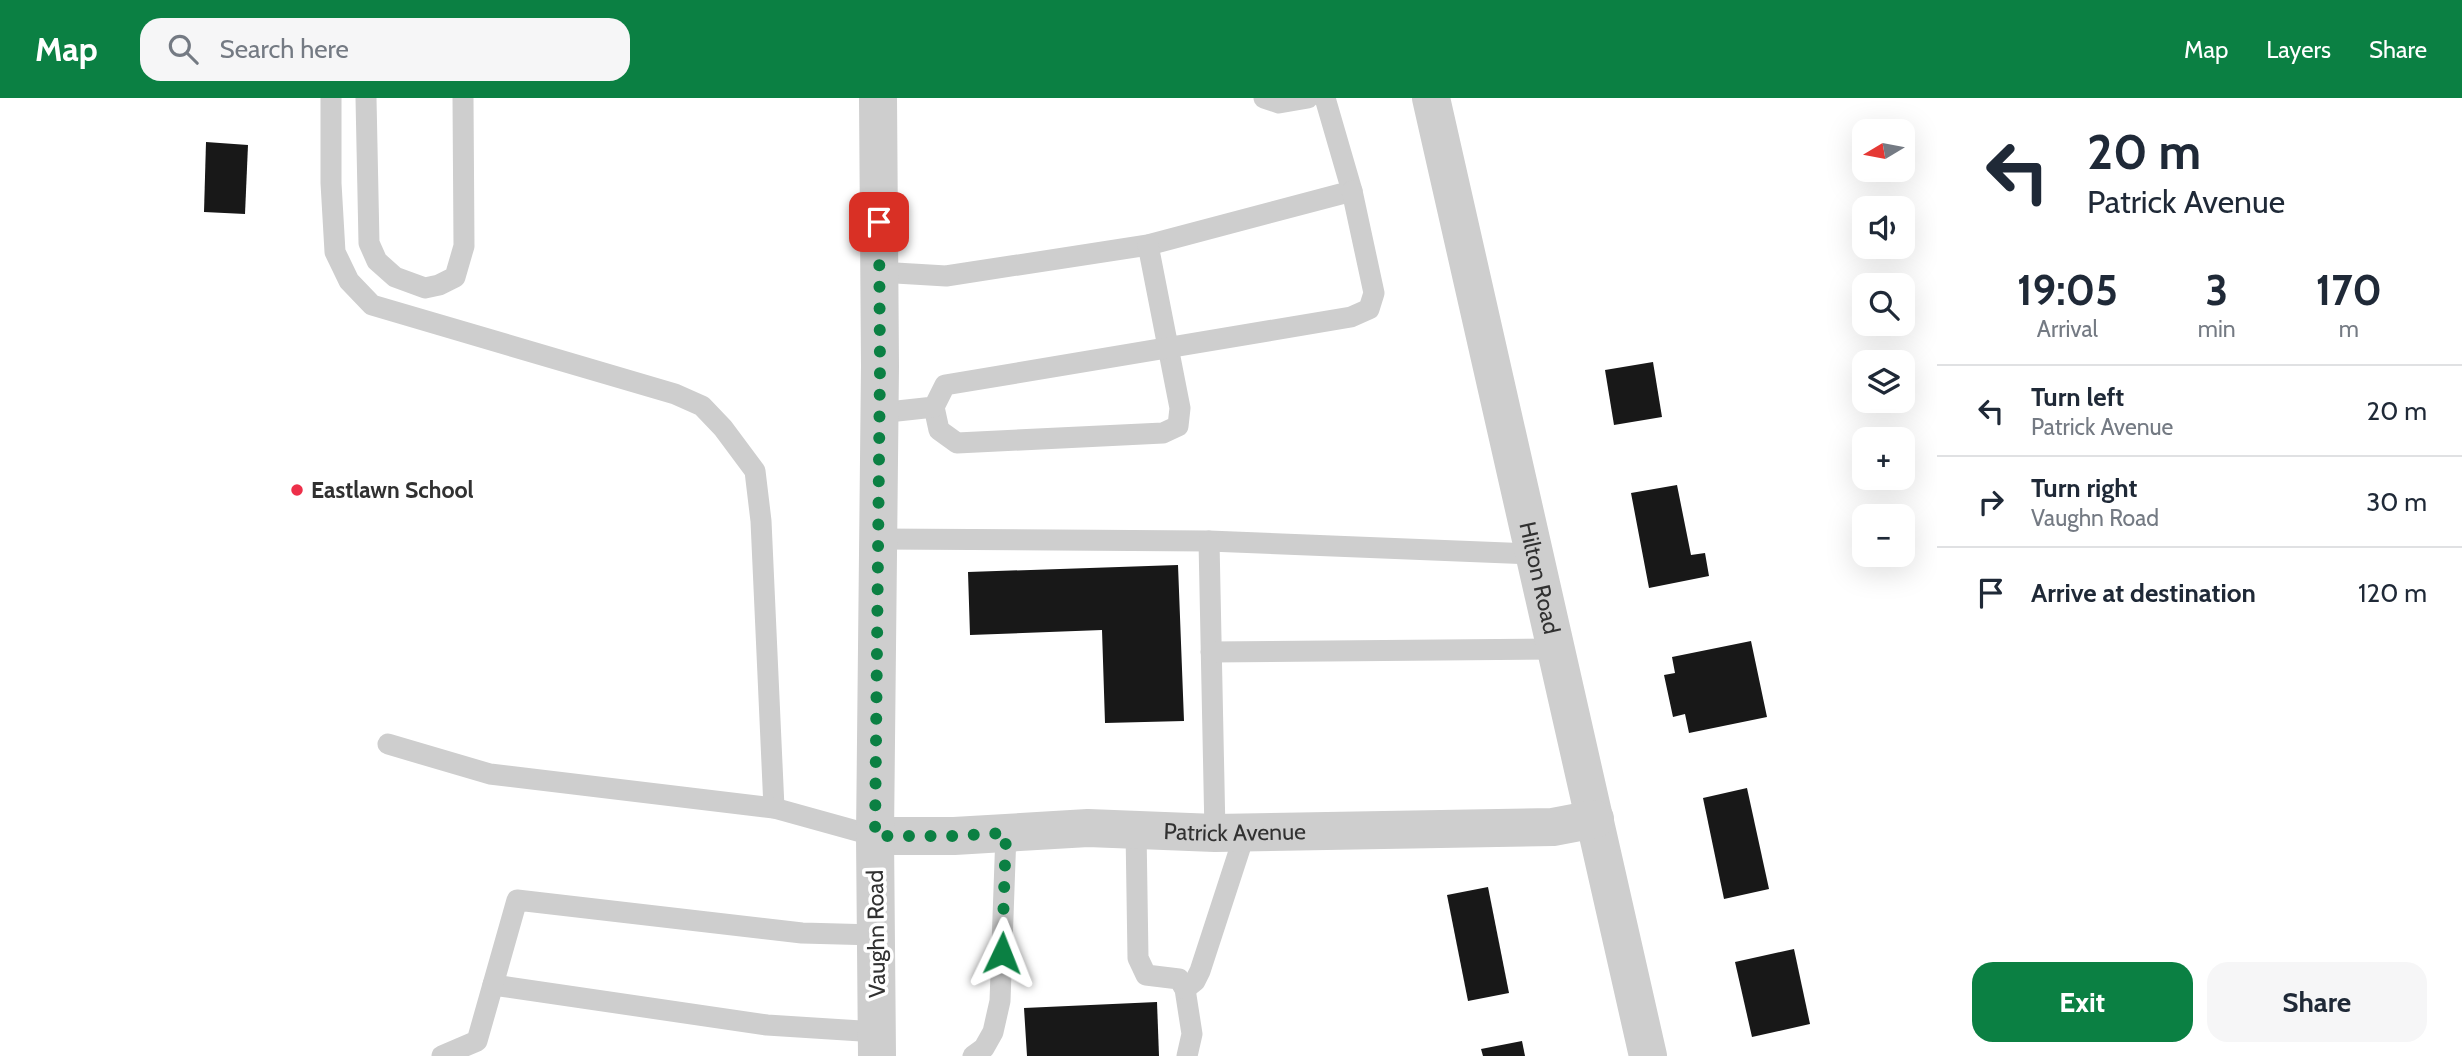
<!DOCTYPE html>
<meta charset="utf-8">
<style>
:root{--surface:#fff;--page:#f6f6f7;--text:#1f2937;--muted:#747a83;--line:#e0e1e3;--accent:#0b8043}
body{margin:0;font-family:Cabin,sans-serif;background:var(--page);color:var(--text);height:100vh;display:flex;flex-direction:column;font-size:26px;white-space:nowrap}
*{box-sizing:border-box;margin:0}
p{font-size:23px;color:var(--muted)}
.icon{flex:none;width:38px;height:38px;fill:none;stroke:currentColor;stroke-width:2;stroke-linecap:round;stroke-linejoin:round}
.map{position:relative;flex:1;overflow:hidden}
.side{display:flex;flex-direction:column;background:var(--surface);width:525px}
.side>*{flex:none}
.top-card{background:#fff;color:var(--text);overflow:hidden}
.needle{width:46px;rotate:260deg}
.controls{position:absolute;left:1852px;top:21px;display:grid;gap:14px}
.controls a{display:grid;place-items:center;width:63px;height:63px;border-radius:14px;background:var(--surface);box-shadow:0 7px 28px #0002;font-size:35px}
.pin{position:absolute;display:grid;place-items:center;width:60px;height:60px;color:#fff;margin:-30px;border-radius:14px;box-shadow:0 4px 10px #0006}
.me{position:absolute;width:77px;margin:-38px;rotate:2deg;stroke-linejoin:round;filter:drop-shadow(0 0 5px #0008)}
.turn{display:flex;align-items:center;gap:24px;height:147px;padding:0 35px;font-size:32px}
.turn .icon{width:91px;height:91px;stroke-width:2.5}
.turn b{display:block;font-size:49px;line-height:60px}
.eta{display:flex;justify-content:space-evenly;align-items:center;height:119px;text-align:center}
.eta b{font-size:42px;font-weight:700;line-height:49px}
.action{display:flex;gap:14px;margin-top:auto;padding:14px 35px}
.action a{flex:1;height:80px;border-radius:21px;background:var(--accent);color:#fff;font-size:28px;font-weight:700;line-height:80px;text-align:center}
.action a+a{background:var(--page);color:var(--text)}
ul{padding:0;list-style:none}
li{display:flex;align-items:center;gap:21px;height:91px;padding:0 35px;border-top:2px solid var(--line)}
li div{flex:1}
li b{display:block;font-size:26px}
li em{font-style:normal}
header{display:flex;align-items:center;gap:42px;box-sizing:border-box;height:98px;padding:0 35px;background:var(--accent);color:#fff}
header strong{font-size:33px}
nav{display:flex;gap:38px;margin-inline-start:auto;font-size:24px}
.search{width:490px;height:63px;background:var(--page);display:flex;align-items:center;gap:18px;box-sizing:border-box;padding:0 24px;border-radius:21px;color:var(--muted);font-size:26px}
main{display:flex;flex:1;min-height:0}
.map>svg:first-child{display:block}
.building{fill:#181818}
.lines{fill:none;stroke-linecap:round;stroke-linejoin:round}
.service{stroke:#cecece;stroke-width:21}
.minor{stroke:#cecece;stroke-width:38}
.tertiary{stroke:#cecece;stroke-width:38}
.route{stroke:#0b8043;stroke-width:12;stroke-dasharray:0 21.6}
.poi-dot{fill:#ed2f49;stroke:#fff;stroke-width:2.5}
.labels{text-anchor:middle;stroke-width:7;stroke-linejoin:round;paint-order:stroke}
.poi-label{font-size:23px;font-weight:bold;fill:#313131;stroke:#fff;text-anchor:start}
.street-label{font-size:23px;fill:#313131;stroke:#fff}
</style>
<header>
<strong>Map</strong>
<div class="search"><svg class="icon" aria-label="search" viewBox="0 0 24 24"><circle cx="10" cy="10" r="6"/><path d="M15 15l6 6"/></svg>Search here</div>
<nav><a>Map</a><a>Layers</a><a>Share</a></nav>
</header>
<main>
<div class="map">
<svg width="1937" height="958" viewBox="0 0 1937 958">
<rect width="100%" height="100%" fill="#fff"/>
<g class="building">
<path d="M206 44 248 47 245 116 204 114Z"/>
<path d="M1653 264 1662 319 1614 327 1605 272Z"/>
<path d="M1677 387 1691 457 1705 455 1709 478 1649 490 1631 395Z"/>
<path d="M1178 467 1184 623 1105 625 1102 532 970 537 968 474Z"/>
<path d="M1751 543 1767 619 1689 635 1685 616 1673 619 1664 577 1675 575 1672 559Z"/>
<path d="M1747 690 1769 791 1724 801 1703 700Z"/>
<path d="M1488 789 1509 895 1468 903 1447 797Z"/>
<path d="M1794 851 1810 926 1752 939 1735 864Z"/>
<path d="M1157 904 1159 958H1027L1024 910Z"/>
<path d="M1522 943 1525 958H1483L1481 951Z"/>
</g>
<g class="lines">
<g class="service">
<path d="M331 0V85L335 154 349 183 372 207 675 296 702 308 723 330 755 373 761 423 774 710"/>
<path d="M366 0 369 145 377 163 395 179 425 190 439 187 455 179 464 148 463 0"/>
<path d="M1264 0 1279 5 1308 0"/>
<path d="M879 174 946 178 1148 147 1352 93 1325 0"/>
<path d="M934 309 939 332 957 345 1163 335 1178 328 1180 310 1148 147"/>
<path d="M879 315 934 309 945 287 1351 219 1369 211 1374 195 1352 93"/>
<path d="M878 441 1209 443 1535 456"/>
<path d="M1209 443 1215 735"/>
<path d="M1211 554 1557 551"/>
<path d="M388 646 490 676 774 710 875 738"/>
<path d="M1136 732 1138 860 1146 877 1179 881 1185 891 1192 936 1187 958"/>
<path d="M493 887 767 927 877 934"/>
<path d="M1185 891 1195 883 1200 873 1245 735"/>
<path d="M442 958 477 943 517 802 802 835 876 837"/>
<path d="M973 958 984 950 993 934 1000 903 1006 735"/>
</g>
<g class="minor">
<path id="s1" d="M1431 0 1648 958"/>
<path id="s2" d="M875 738H954L1088 730 1215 735 1553 729 1595 721"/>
</g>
<path class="tertiary" d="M877 958 875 738 880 268 878 0"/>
</g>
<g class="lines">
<path class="route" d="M879 124 880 268 875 738H954L1006 735 1002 855"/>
</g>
<circle class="poi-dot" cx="297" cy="392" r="7"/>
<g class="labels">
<g class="poi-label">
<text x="311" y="400">Eastlawn School</text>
</g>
<g class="street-label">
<text dy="8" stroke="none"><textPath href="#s1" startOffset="492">Hilton Road</textPath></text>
<text dy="8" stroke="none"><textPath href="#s2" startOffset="360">Patrick Avenue</textPath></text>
<text transform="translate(876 836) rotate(-91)" y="8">Vaughn Road</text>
</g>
</g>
</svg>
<div class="controls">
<a><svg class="needle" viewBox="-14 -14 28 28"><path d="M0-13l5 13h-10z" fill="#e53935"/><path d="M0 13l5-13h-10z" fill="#747a83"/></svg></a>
<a><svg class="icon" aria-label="sound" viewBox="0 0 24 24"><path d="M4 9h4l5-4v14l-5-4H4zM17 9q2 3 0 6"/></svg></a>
<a><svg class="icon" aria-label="search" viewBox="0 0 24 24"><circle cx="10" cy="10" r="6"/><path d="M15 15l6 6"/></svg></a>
<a><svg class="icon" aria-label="layers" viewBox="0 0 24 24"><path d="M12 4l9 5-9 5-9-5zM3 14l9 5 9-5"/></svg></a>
<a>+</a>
<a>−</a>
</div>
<div class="pin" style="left:879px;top:124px;background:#d93025"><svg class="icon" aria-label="arrive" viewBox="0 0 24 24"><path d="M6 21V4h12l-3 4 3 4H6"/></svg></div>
<svg class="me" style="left:1002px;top:855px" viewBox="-20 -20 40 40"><path d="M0-17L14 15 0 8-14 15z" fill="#0b8043" stroke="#fff" stroke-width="4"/></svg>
</div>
<section class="side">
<div class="top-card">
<div class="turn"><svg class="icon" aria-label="left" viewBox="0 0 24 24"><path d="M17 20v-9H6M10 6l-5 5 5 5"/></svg><div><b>20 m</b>Patrick Avenue</div></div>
</div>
<div class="eta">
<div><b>19:05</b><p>Arrival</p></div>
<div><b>3</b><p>min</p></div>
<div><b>170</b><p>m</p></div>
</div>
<ul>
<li><svg class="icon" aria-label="left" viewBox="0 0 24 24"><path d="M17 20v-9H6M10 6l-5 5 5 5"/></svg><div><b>Turn left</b><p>Patrick Avenue</p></div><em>20 m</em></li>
<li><svg class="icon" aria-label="right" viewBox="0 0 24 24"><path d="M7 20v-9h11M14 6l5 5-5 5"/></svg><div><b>Turn right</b><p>Vaughn Road</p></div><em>30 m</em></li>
<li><svg class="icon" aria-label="arrive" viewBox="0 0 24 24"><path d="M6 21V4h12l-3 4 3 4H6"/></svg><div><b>Arrive at destination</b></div><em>120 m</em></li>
</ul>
<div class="action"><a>Exit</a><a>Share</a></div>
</section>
</main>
